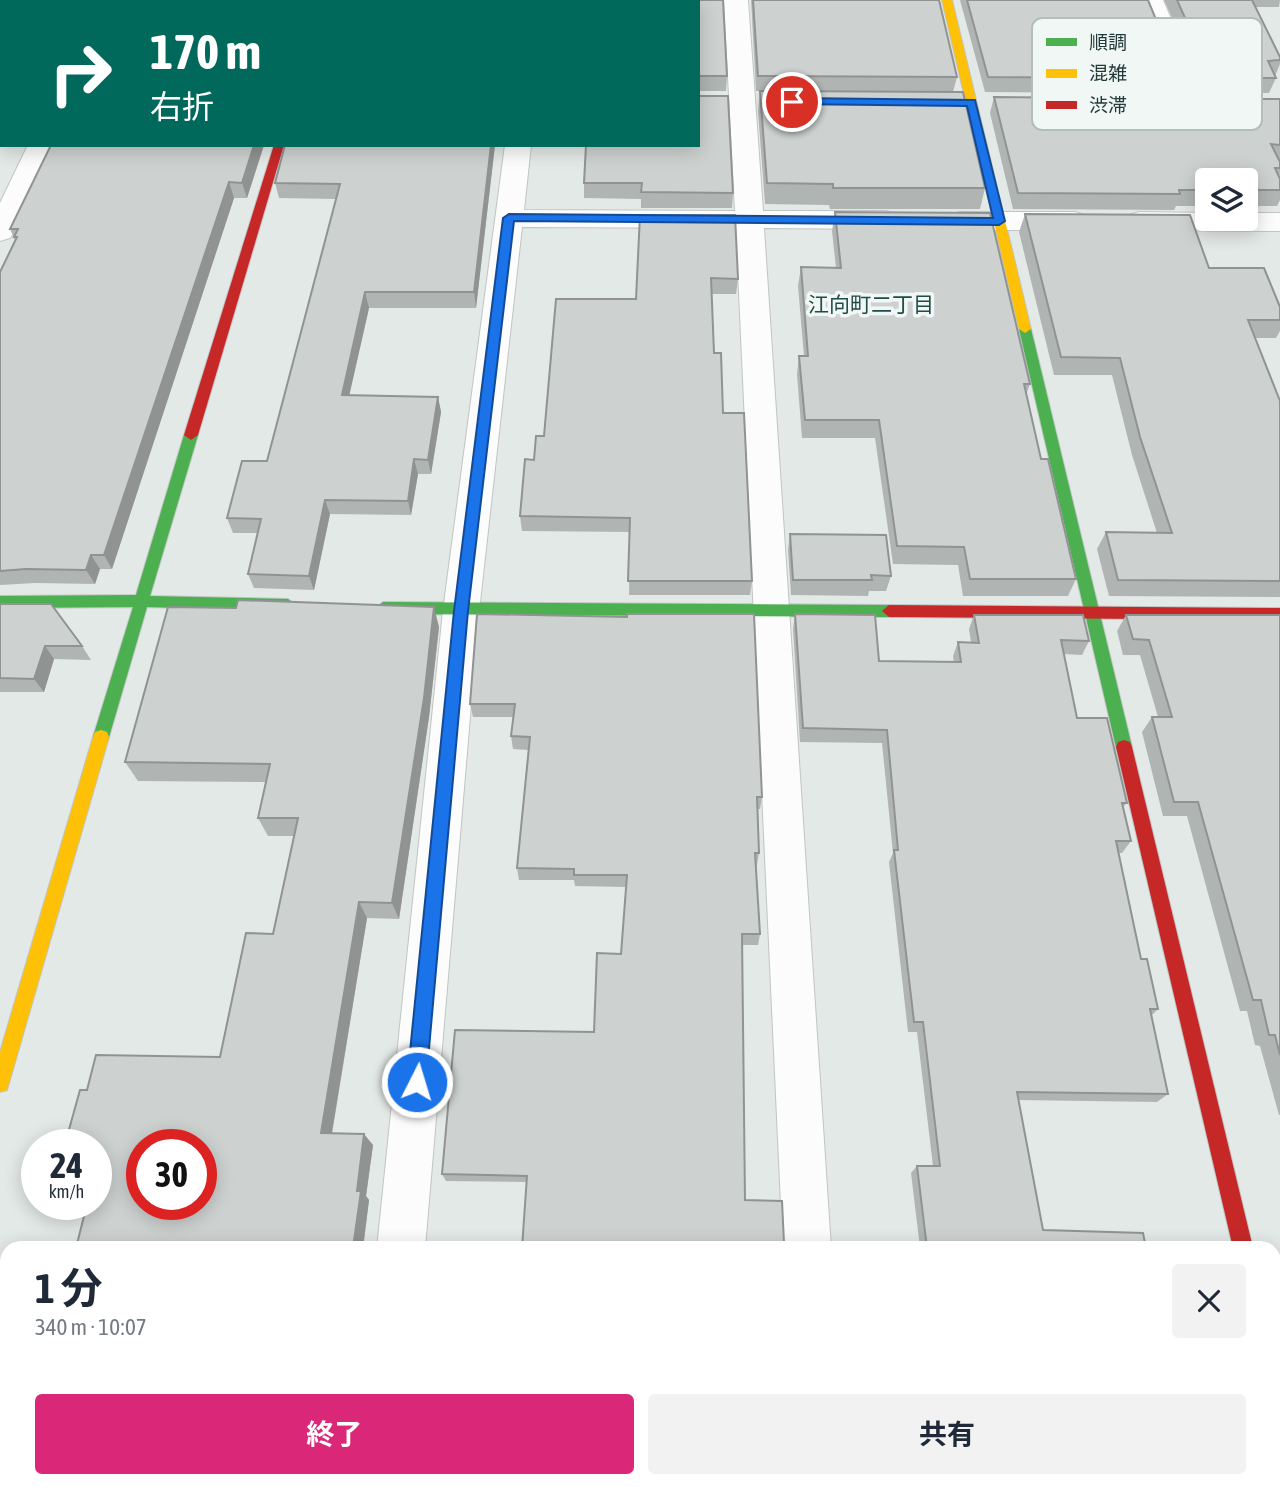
<!DOCTYPE html>
<html lang="ja">
<meta charset="utf-8">
<style>
:root{--surface:#fff;--page:#f2f2f3;--text:#1f2937;--muted:#747a83;--accent:#db2777}
body{margin:0;font-family:"Asap Condensed","Noto Sans JP",sans-serif;background:var(--page);color:var(--text);height:100vh;display:flex;flex-direction:column;font-size:26px;white-space:nowrap}
*{box-sizing:border-box;margin:0}
p{font-size:23px;color:var(--muted)}
.icon{flex:none;width:38px;height:38px;fill:none;stroke:currentColor;stroke-width:2;stroke-linecap:round;stroke-linejoin:round}
.map{position:relative;flex:1;overflow:hidden}
.details{position:absolute;left:0px;top:1241px;width:1281px;height:247px;display:flex;flex-direction:column;background:var(--surface);border-radius:21px 21px 0 0;box-shadow:0 4px 18px #0003}
.details>*{flex:none}
.banner{position:absolute;left:0px;top:0px;width:700px;height:147px;box-shadow:0 4px 18px #0003;background:#00695c;color:#fff;overflow:hidden}
.tools{position:absolute;left:1195px;top:168px;display:grid;gap:14px}
.tools a{display:grid;place-items:center;width:63px;height:63px;border-radius:7px;background:var(--surface);box-shadow:0 4px 18px #0003;font-size:35px}
.speed{position:absolute;left:21px;top:1129px;display:flex;gap:14px;font-size:35px;font-weight:700;text-align:center}
.speed>*{display:grid;place-content:center;width:91px;height:91px;border-radius:50%;background:var(--surface);box-shadow:0 4px 18px #0003;line-height:1}
.speed small{font-size:18px;font-weight:400}
.speed .limit{border:10px solid #d22;background:#fff;color:#111}
.pin{position:absolute;display:grid;place-items:center;width:60px;height:60px;color:#fff;margin:-30px;border:4px solid #fff;border-radius:50%;box-shadow:0 2px 7px #0007}
.me{position:absolute;width:77px;margin:-38px;rotate:5deg;stroke-linejoin:round;filter:drop-shadow(0 0 5px #0008)}
.turn{display:flex;align-items:center;gap:24px;height:147px;padding:0 35px;font-size:32px}
.turn .icon{width:91px;height:91px;stroke-width:2.5}
.turn b{display:block;font-size:49px;line-height:60px}
.round{display:grid;place-items:center;flex:none;width:74px;height:74px;border-radius:7px;background:var(--page)}
.head{display:flex;align-items:center;justify-content:space-between;height:119px;padding:0 35px}
h1{font-size:42px;font-weight:700;line-height:52px}
.cta{display:flex;gap:14px;margin-top:auto;padding:14px 35px}
.cta a{flex:1;height:80px;border-radius:7px;background:var(--accent);color:#fff;font-size:28px;font-weight:700;line-height:80px;text-align:center}
.cta a+a{background:var(--page);color:var(--text)}
.map>svg:first-child{display:block}
.lines{fill:none;stroke-linecap:round;stroke-linejoin:round}
.street-casing{stroke:#c0c5c4;stroke-width:2}
.fast-casing{stroke:#bfc6c4;stroke-width:2}
.slow-casing{stroke:#bfc6c4;stroke-width:2}
.jam-casing{stroke:#bfc6c4;stroke-width:2}
.street{fill:#fbfcfb;fill-rule:evenodd}
.fast{fill:#4caf50;fill-rule:evenodd}
.slow{fill:#ffc107;fill-rule:evenodd}
.jam{fill:#c62828;fill-rule:evenodd}
.wall{fill:#b0b5b4}
.shaded-wall{fill:#909392}
.building{fill:#cdd2d1;stroke:#909392;stroke-width:2;fill-rule:evenodd}
.route{fill:#1a73e8;stroke:#114b97;stroke-width:2}
.labels{text-anchor:middle;stroke-width:7;stroke-linejoin:round;paint-order:stroke}
.far-neighbourhood-label{font-size:21px;fill:#204b48;stroke:#f1f7f5}
.key{fill:#f1f7f5;stroke:#b3bebc;stroke-width:2}
.key-label{font-size:19px;fill:#223a38}
</style>
<div class="map">
<svg width="1280" height="1487" viewBox="0 0 1280 1487">
<rect width="100%" height="100%" fill="#e3e9e7"/>
<g class="lines">
<g class="street-casing">
<g id="street">
<path d="M724 0H748L763 211H886L896 214 900 220 896 226 886 229 764 228 831 1248H783L736 228 522 227 479 611 425 1248H377L443 611 505 145H531L524 210 735 211Z"/>
<path d="M1139 0H1163L1207 103 1203 108 1194 111 1185 108 1181 103Z"/>
<rect x="0" y="85" width="2" height="16"/>
<path d="M28 145H54L14 232 10 238 0 241V203Z"/>
<path d="M960 212H1075L1085 215 1089 221 1085 227 1075 230H960L950 227 946 221 950 215Z"/>
<path d="M1139 212 1208 213V219H1246V213H1280V231L1139 230 1129 227 1125 221 1129 215Z"/>
<path d="M1274 1312H1280V1429L1274 1426Z"/>
<rect x="352" y="1480" width="54" height="7"/>
<rect x="792" y="1480" width="54" height="7"/>
</g>
</g>
<g class="fast-casing">
<g id="fast">
<path d="M317 0H327L316 2Z"/>
<path d="M1025 325 1031 329 1132 747 1130 752H1118L1116 747 1019 329Z"/>
<path d="M191 430 198 435 150 596 288 599 295 605 288 611 147 607 109 737 107 742H95L93 737 133 607 0 608V596L136 595 184 435Z"/>
<path d="M383 602 889 605 896 611 889 617 383 614 376 608Z"/>
</g>
</g>
<g class="slow-casing">
<g id="slow">
<path d="M942 0H952L1031 329 1025 333 1019 329Z"/>
<path d="M101 730 107 732 109 737 9 1083 7 1090 0 1092V1052L93 737 95 732Z"/>
</g>
</g>
<g class="jam-casing">
<g id="jam">
<path d="M274 145H284L198 435 191 440 184 435Z"/>
<path d="M889 605 1280 608V620L889 617 882 611Z"/>
<path d="M1124 740 1130 742 1132 747 1253 1248H1233L1116 747 1118 742Z"/>
</g>
</g>
<use href="#street" class="street"/>
<use href="#fast" class="fast"/>
<use href="#slow" class="slow"/>
<use href="#jam" class="jam"/>
</g>
<g class="wall">
<path d="M0 0H221L220 2H2V77H0Z"/>
<path d="M751 0H939L957 77 953 92 985 188 980 209H830L829 205 765 204 758 112 760 91H756Z"/>
<path d="M960 0H1148L1180 78 1174 93 985 92Z"/>
<path d="M1164 0H1280L1279 7H1255L1280 57V64L1275 76 1276 78 1269 93H1206Z"/>
<path d="M698 2 727 76 726 91H698Z"/>
<path d="M994 97 1280 99V174L1279 176 1280 179V200L1277 206H1246V180H1208V206H1176L1174 210 1013 209 990 113Z"/>
<path d="M51 145H264L247 198H234L112 569H100L95 584 35 583 0 585V272L15 240 10 229Z"/>
<path d="M285 145H495L476 308H369L349 395 438 397 441 412 431 474H418L411 515 330 514 314 590 254 588 248 574 258 533H233L227 518 267 461 336 199 279 198 275 183Z"/>
<path d="M586 145 733 193 732 208H641V199L584 198V183Z"/>
<path d="M835 212 1030 384 1026 395 1041 459 1076 579 1068 596H963L958 565 893 564 875 438H802L797 374 799 356H804L798 286 801 267 836 268 832 231Z"/>
<path d="M1025 214 1209 268 1280 307V331L1276 338H1255L1280 401V597L1109 596 1097 549 1106 532 1157 533 1132 455 1112 375H1054L1019 232Z"/>
<path d="M640 215 738 279 736 294H712L714 353 752 581 750 595H629L630 532 522 531 520 516 534 460 544 436 636 299Z"/>
<path d="M790 534 891 576 886 591H869L868 596 791 595 788 550Z"/>
<path d="M0 604 82 646 91 660 54 659 44 692H0Z"/>
<path d="M477 614 762 797 760 809H758L759 853 757 865H756L760 934 758 945H742L745 1200 784 1243 798 1248 527 1182 446 1181 442 1174 594 1032 621 954 626 887 575 886 574 880H519L517 868 528 750 513 749 511 736 513 717H473L470 704Z"/>
<path d="M795 614 879 661 954 662 953 656 958 642H971L969 629 974 615 1089 641 1082 655 1064 654 1077 718 1127 803 1123 807 1131 841 1122 853H1118L1141 959 1158 1009 1151 1016 1168 1094 1157 1102 1018 1100 1043 1230 1146 1248H920L911 1173 917 1166H933L917 1032H908L889 862 893 853 882 743 800 742 793 629Z"/>
<path d="M1126 615H1280V1115H1279L1260 1046 1255 1045 1247 1011H1240L1187 816H1163L1142 732 1152 717H1158L1140 655H1123L1117 631Z"/>
<path d="M439 627 429 717 399 919 367 918 332 1134 373 1145 366 1196 369 1200 363 1248H76L96 1204V1144L87 1090 220 1057 273 934 295 836H268L258 818 266 782 138 781 125 762Z"/>
<path d="M951 1480H1274L1280 1487H952Z"/>
</g>
<g class="shaded-wall">
<path d="M210 0H221L220 2H209Z"/>
<path d="M254 145H264L247 198 242 183Z"/>
<path d="M491 145H495L476 308 474 292Z"/>
<path d="M229 182 234 198 112 569 104 555Z"/>
<path d="M365 292 369 308 346 410 342 395Z"/>
<path d="M438 397 441 412 431 474 428 460Z"/>
<path d="M414 459 418 474 411 515 408 501Z"/>
<path d="M325 500 330 514 314 590 309 576Z"/>
<path d="M91 555 100 569 95 584 86 570Z"/>
<path d="M434 607 439 627 429 717 399 919 392 903Z"/>
<path d="M45 646 54 659 44 692 34 679Z"/>
<path d="M359 902 367 918 330 1144 321 1133Z"/>
<path d="M364 1134 373 1145 366 1196 369 1200 363 1248H353L357 1191Z"/>
<path d="M279 1480H292L291 1487H278Z"/>
</g>
<g class="building">
<path d="M0 0H210L209 2H2V62H0Z"/>
<path d="M362 0H723L727 76H698V2H362Z"/>
<path d="M753 0H939L957 77 758 76Z"/>
<path d="M967 0H1148L1180 78 988 77Z"/>
<path d="M1177 0H1252L1280 57V60L1268 61 1276 78H1212Z"/>
<path d="M760 91 963 92 985 188H833V184L767 183Z"/>
<path d="M698 96H728L733 193 641 192 642 183H584L586 145H698Z"/>
<path d="M994 97 1280 99V145L1271 144 1280 162V168H1275L1280 179V190H1246V180H1208V190H1179L1180 194 1018 193Z"/>
<path d="M51 145H254L242 183 229 182 104 555H91L86 570 26 569 0 571V272L17 237H14L18 229H10Z"/>
<path d="M285 145H491L474 292H365L342 395 438 397 428 460 414 459 408 501 325 500 309 576 248 574 261 519 227 518 242 461H267L340 184 275 183Z"/>
<path d="M835 212 990 213 1030 384H1024L1041 459H1048L1076 579H970L964 547 897 546 879 420H805L799 356H808L801 267 841 268Z"/>
<path d="M1025 214 1190 215 1209 268H1264L1280 307V320H1248L1280 401V581L1118 580 1106 532 1172 533 1140 437 1120 358 1061 357Z"/>
<path d="M640 215H735L738 279 711 278 714 353H721L723 413H744L752 581H628L630 518 520 516 525 459 534 460 536 436H544L556 299H636Z"/>
<path d="M790 534 886 535 891 576 871 575 872 580H793Z"/>
<path d="M238 600 434 607 424 698 392 903 359 902 321 1133 364 1134 357 1191H361L353 1248H76L87 1204H96V1144H65L80 1090H87L96 1055 220 1057 246 933 273 934 298 818H258L270 764 125 762 168 607 236 608ZM142 1144H201V1204H142Z"/>
<path d="M0 604H51L82 646H45L34 679 0 678Z"/>
<path d="M477 614 627 617V614H754L762 797H757L759 853H755L760 934H742L745 1200 782 1201 784 1243 798 1245V1248H522L527 1176 442 1174 455 1030 594 1032 597 953 621 954 627 875H574V869L517 868 530 737 511 736 515 704H470Z"/>
<path d="M795 614 875 615 879 661 961 662 958 642 979 643 974 615H1083L1089 641 1061 640 1077 718H1107L1127 803H1122L1131 841H1116L1141 959H1147L1158 1009H1150L1168 1094 1017 1092 1043 1230 1143 1233 1146 1248H927L917 1166H940L923 1022H914L894 850H898L887 730 803 728Z"/>
<path d="M1126 615H1280V1055L1275 1035H1269L1261 1000H1253L1198 802H1174L1152 717H1172L1149 640 1133 639Z"/>
<path d="M1274 1463 1280 1487H960L959 1480H1274Z"/>
<path d="M141 1480H279L278 1487H140Z"/>
<path d="M514 1480H779L780 1487H514Z"/>
</g>
<path class="route" d="M792 98 975 100 1005 221 999 225 514 221 468 611 426 1082 423 1088 417 1091 410 1088 407 1082 454 611 503 218 509 214 993 218 967 106 788 104 787 102Z"/>
<g class="labels">
<g class="far-neighbourhood-label">
<text x="871" y="312">江向町二丁目</text>
</g>
</g>
<rect x="1032" y="18" width="230" height="112" rx="10" class="key"/>
<rect x="1046" y="38" width="31" height="8" fill="#4caf50"/>
<rect x="1046" y="69" width="31" height="9" fill="#ffc107"/>
<rect x="1046" y="101" width="31" height="8" fill="#c62828"/>
<g class="key-label">
<text x="1089" y="49">順調</text>
<text x="1089" y="80">混雑</text>
<text x="1089" y="112">渋滞</text>
</g>
</svg>
<div class="tools">
<a><svg class="icon" aria-label="layers" viewBox="0 0 24 24"><path d="M12 4l9 5-9 5-9-5zM3 14l9 5 9-5"/></svg></a>
</div>
<div class="speed"><div>24<small>km/h</small></div><div class="limit">30</div></div>
<div class="pin" style="left:792px;top:102px;background:#d93025"><svg class="icon" aria-label="arrive" viewBox="0 0 24 24"><path d="M6 21V4h12l-3 4 3 4H6"/></svg></div>
<svg class="me" style="left:417px;top:1082px" viewBox="-20 -20 40 40"><circle r="17" fill="#1a73e8" stroke="#fff" stroke-width="3"/><path d="M0-11L8 9 0 5-8 9z" fill="#fff"/></svg>
<div class="banner">
<div class="turn"><svg class="icon" aria-label="right" viewBox="0 0 24 24"><path d="M7 20v-9h11M14 6l5 5-5 5"/></svg><div><b>170 m</b>右折</div></div>
</div>
<section class="details">
<div class="head"><div><h1>1 分</h1><p>340 m · 10:07</p></div><a class="round"><svg class="icon" aria-label="close" viewBox="0 0 24 24"><path d="M6 6l12 12M18 6L6 18"/></svg></a></div>
<div class="cta"><a>終了</a><a>共有</a></div>
</section>
</div>
